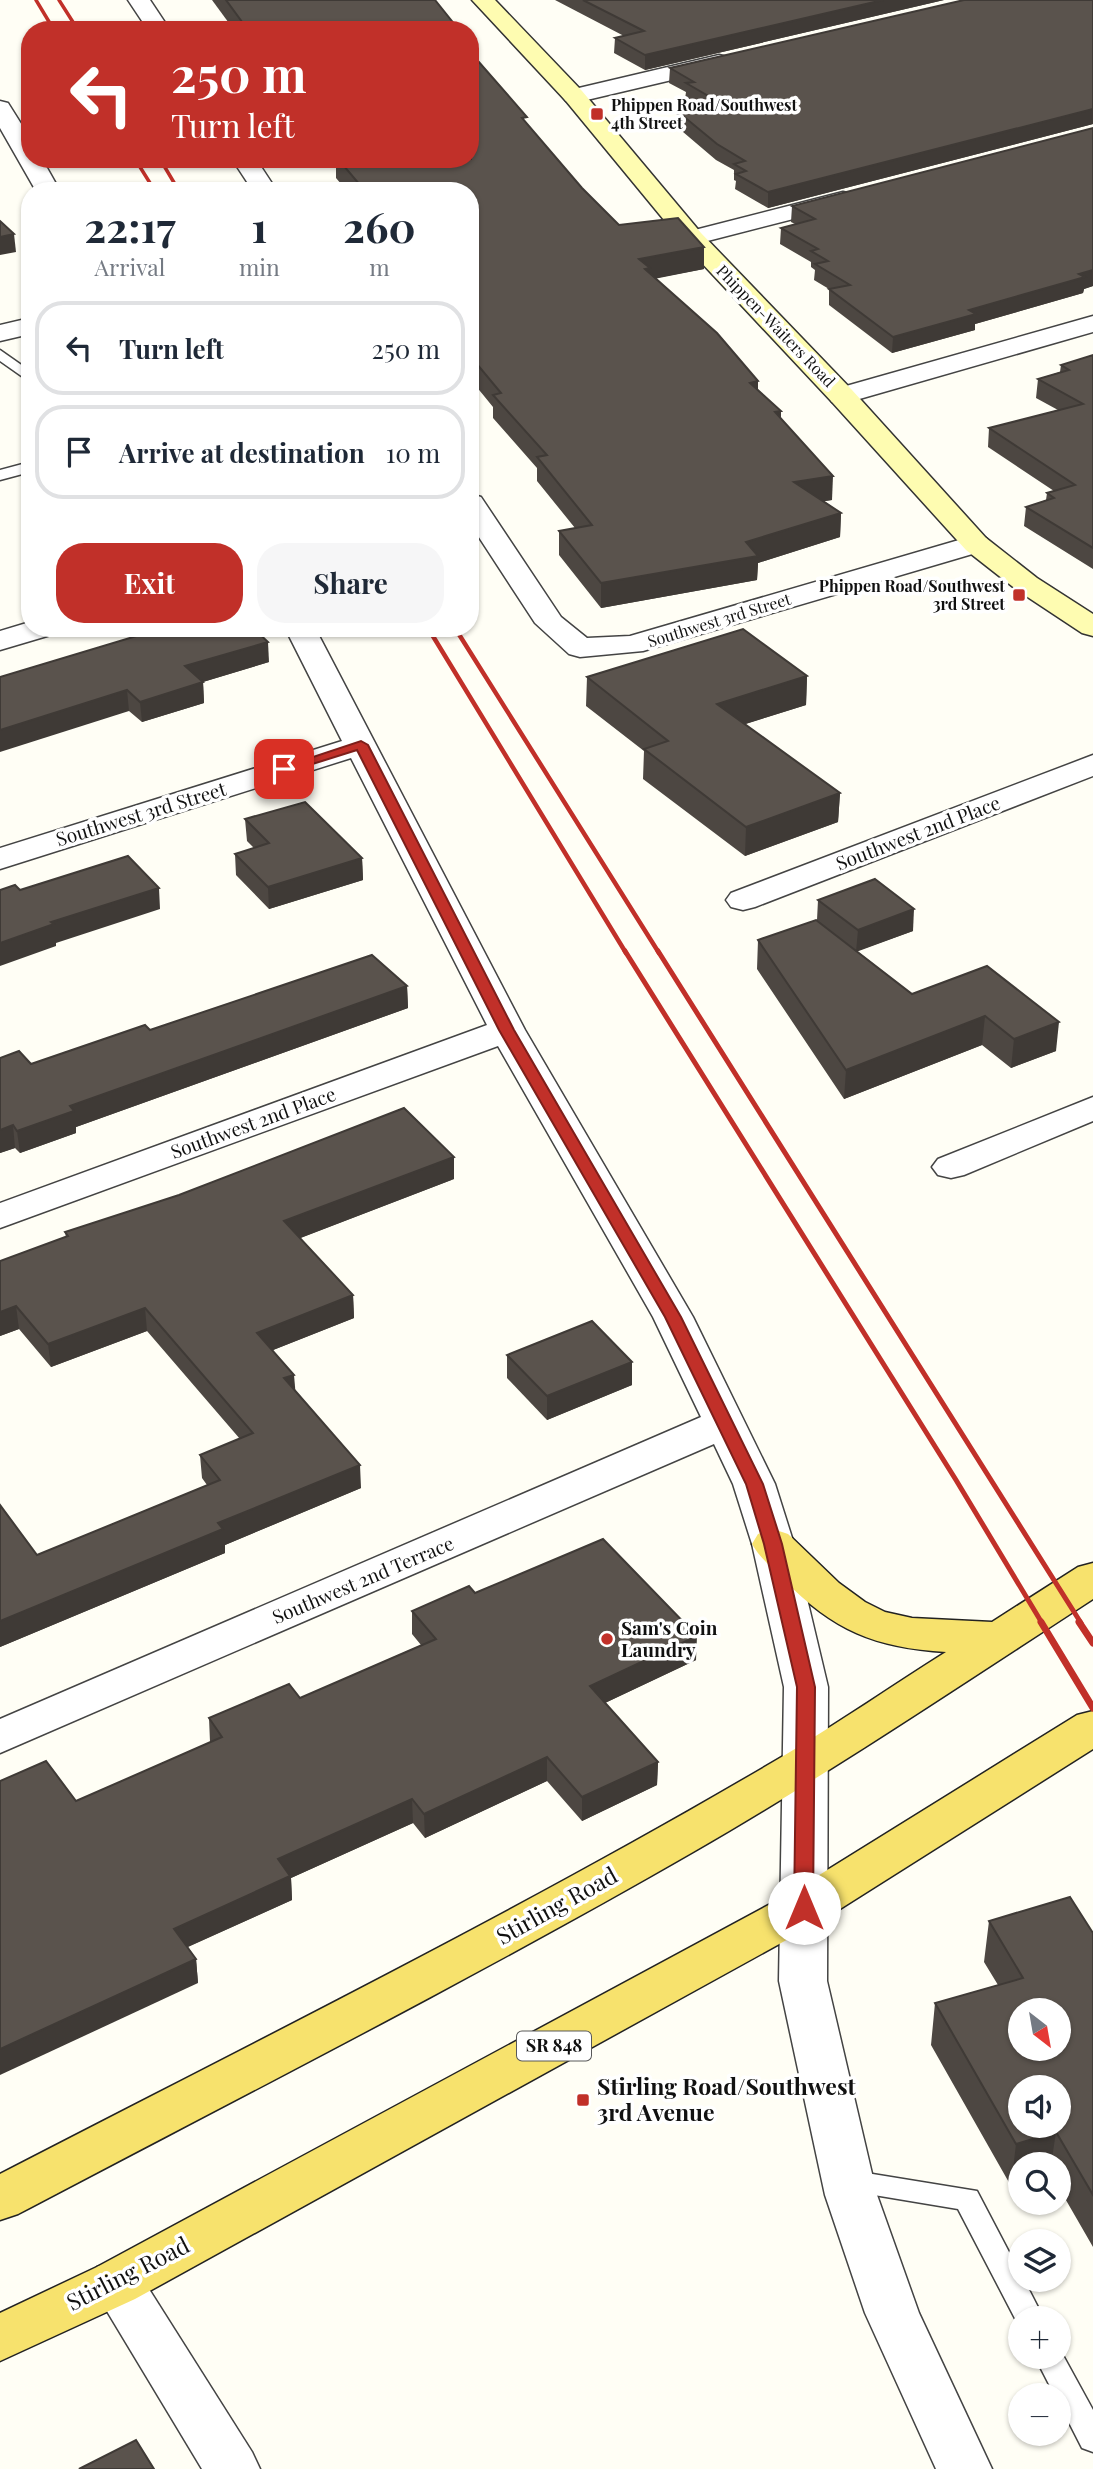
<!DOCTYPE html>
<meta charset="utf-8">
<style>
:root{--surface:#fff;--page:#f6f6f7;--text:#1f2937;--muted:#747a83;--line:#e0e1e3;--accent:#c13029}
body{margin:0;font-family:"Playfair Display",serif;background:var(--page);color:var(--text);height:100vh;display:flex;flex-direction:column;font-size:26px;white-space:nowrap}
*{box-sizing:border-box;margin:0}
p{font-size:23px;color:var(--muted)}
.icon{flex:none;width:38px;height:38px;fill:none;stroke:currentColor;stroke-width:2;stroke-linecap:round;stroke-linejoin:round}
.map{position:relative;flex:1;overflow:hidden}
.details{position:absolute;left:21px;top:182px;width:458px;height:455px;display:flex;flex-direction:column;background:var(--surface);border-radius:28px;box-shadow:0 2px 5px #0004}
.details>*{flex:none}
.banner{position:absolute;left:21px;top:21px;width:458px;height:147px;border-radius:28px;box-shadow:0 2px 5px #0004;background:#c13029;color:#fff;overflow:hidden}
.needle{width:46px;rotate:149deg}
.tools{position:absolute;left:1008px;top:1998px;display:grid;gap:14px}
.tools a{display:grid;place-items:center;width:63px;height:63px;border-radius:50%;background:var(--surface);box-shadow:0 2px 5px #0004;font-size:35px}
.pin{position:absolute;display:grid;place-items:center;width:60px;height:60px;color:#fff;margin:-30px;border-radius:14px;box-shadow:0 4px 10px #0006}
.me{position:absolute;width:77px;margin:-38px;rotate:0deg;stroke-linejoin:round;filter:drop-shadow(0 0 5px #0008)}
.turn{display:flex;align-items:center;gap:24px;height:147px;padding:0 35px;font-size:32px}
.turn .icon{width:91px;height:91px;stroke-width:2.5}
.turn b{display:block;font-size:49px;line-height:60px}
.eta{display:flex;justify-content:space-evenly;align-items:center;height:119px;text-align:center}
.eta b{font-size:42px;font-weight:700;line-height:49px}
.primary-button{display:flex;gap:14px;margin-top:auto;padding:14px 35px}
.primary-button a{flex:1;height:80px;border-radius:28px;background:var(--accent);color:#fff;font-size:28px;font-weight:700;line-height:80px;text-align:center}
.primary-button a+a{background:var(--page);color:var(--text)}
ul{padding:0;list-style:none}
li{display:flex;align-items:center;gap:21px;height:94px;margin:0 14px 10px;padding:0 21px;border:4px solid var(--line);border-radius:28px}
li div{flex:1}
li b{display:block;font-size:26px}
li em{font-style:normal}
.map>svg:first-child{display:block}
.lines{fill:none;stroke-linecap:round;stroke-linejoin:round}
.lane-casing{stroke:#444;stroke-width:3}
.street-casing{stroke:#444;stroke-width:3}
.secondary-casing{stroke:#333;stroke-width:3}
.primary-casing{stroke:#222;stroke-width:3}
.lane{fill:#fff;fill-rule:evenodd}
.street{fill:#fff;fill-rule:evenodd}
.secondary{fill:#fefcb1;fill-rule:evenodd}
.primary{fill:#f7e26d;fill-rule:evenodd}
.rail-far3{stroke:#c13029;stroke-width:3.5}
.rail-far2{stroke:#c13029;stroke-width:4.5}
.rail-far1{stroke:#c13029;stroke-width:5}
.rail{stroke:#c13029;stroke-width:7}
.wall{fill:#4d4742}
.shaded-wall{fill:#3f3a36}
.building{fill:#5a534d;stroke:#3f3a36;stroke-width:2;fill-rule:evenodd}
.route{fill:#c13029;stroke:#7d1f1b;stroke-width:2}
.poi-dot{fill:#c13029;stroke:#fff;stroke-width:2.5}
.labels{text-anchor:middle;stroke-width:7;stroke-linejoin:round;paint-order:stroke}
.far-poi-label{font-size:16px;font-weight:bold;fill:#111;stroke:#fff;text-anchor:start}
.far-street-label{font-size:16px;fill:#111;stroke:#fff}
.shield{fill:#fff;stroke:#585858;stroke-width:2}
.shield-label{font-size:18px;font-weight:bold;fill:#111}
.street-label{font-size:19px;fill:#111;stroke:#fff}
.poi-label{font-size:19px;font-weight:bold;fill:#111;stroke:#fff;text-anchor:start}
.near-street-label{font-size:23px;fill:#111;stroke:#fff}
.near-poi-label{font-size:23px;font-weight:bold;fill:#111;stroke:#fff;text-anchor:start}
</style>
<div class="map">
<svg width="1093" height="2469" viewBox="0 0 1093 2469">
<rect width="100%" height="100%" fill="#fffef5"/>
<g class="lines">
<g class="lane-casing">
<g id="lane">
<path d="M0 350 30 371V382L0 361Z"/>
<path d="M30 462V472L0 480V470Z"/>
<path d="M848 2170 977 2191 1020 2273V2280H1024L1044 2319H1020V2328L958 2209 838 2189 834 2181 838 2173Z"/>
<path d="M1059 2348 1093 2410V2452L1082 2448 1059 2403V2396H1055L1035 2357H1059Z"/>
</g>
</g>
<g class="street-casing">
<g id="street">
<path d="M128 0H150L170 30H148Z"/>
<path d="M719 55 727 57 730 62 727 67 574 103 566 101 562 96 566 91Z"/>
<path d="M0 101 8 103 30 138V159H42L60 191H36L0 128Z"/>
<path d="M232 159H256L277 191H253Z"/>
<path d="M843 192 852 194 855 199 852 204 692 245 683 243 680 238 683 233Z"/>
<path d="M1093 316V332L842 404 832 402 828 396 832 390Z"/>
<path d="M30 318V334L0 341V325Z"/>
<path d="M471 494 481 497 561 617 587 638 630 636 976 535 986 538 991 544 986 550 643 651 580 657 569 654 535 623 471 525Z"/>
<path d="M30 622V628H58L54 634 0 650V631Z"/>
<path d="M285 628H315L525 1030 693 1317 775 1484 794 1544 828 1687 827 1981 877 2195 919 2313 992 2469H936L865 2313 825 2195 779 1981 784 1687 752 1544 733 1484 714 1444 0 1753V1719L701 1417 653 1317 498 1046 0 1228V1203L487 1025 351 758 0 869V848L342 741Z"/>
<path d="M1093 755V776L755 907 743 910 731 907 726 900 731 893Z"/>
<path d="M1093 1097V1121L964 1175 951 1178 938 1175 932 1167 938 1159Z"/>
<path d="M116 2261 135 2267 252 2452 260 2469H202L90 2283 97 2267Z"/>
</g>
</g>
<g class="secondary-casing">
<path id="secondary" d="M472 0H495L582 91 701 233 852 390 986 538 1037 578 1093 614V636L1082 633 1017 590 966 550 832 402 683 243 566 101Z"/>
</g>
<g class="primary-casing">
<g id="primary">
<path d="M773 1529 788 1534 839 1583 865 1602 885 1612 912 1618 992 1622 1078 1567 1093 1563V1599C961 1685 830 1773 693 1852 472 1979 244 2095 18 2214L0 2220V2174C263 2038 530 1906 785 1755 840 1722 892 1686 946 1652 875 1648 833 1630 784 1580 772 1568 760 1558 752 1544L758 1534Z"/>
<path d="M1093 1711V1749L821 1921 135 2299 0 2361V2313L97 2267 787 1895 1077 1715Z"/>
</g>
</g>
<use href="#lane" class="lane"/>
<use href="#street" class="street"/>
<use href="#secondary" class="secondary"/>
<use href="#primary" class="primary"/>
<g class="rail-far3">
<path d="M36 0 54 30"/>
<path d="M59 0 78 30"/>
<path d="M135 159 155 191"/>
<path d="M160 159 179 191"/>
</g>
<g class="rail-far2">
<path d="M428 628 626 953"/>
<path d="M455 628 659 953"/>
</g>
<g class="rail-far1">
<path d="M625 951 956 1480 1042 1623"/>
<path d="M658 951 1081 1623"/>
</g>
<g class="rail">
<path d="M1041 1622 1093 1708"/>
<path d="M1079 1622 1093 1643"/>
</g>
</g>
<g class="wall">
<path d="M212 0H435L459 30H234Z"/>
<path d="M555 0H944L645 70 614 53 615 38 624 36Z"/>
<path d="M1093 0V124L768 208 735 189 736 181 734 180V170L716 160 676 126 677 111 700 107 685 99 686 92 669 83 670 68Z"/>
<path d="M473 47V55L527 124 582 188 619 225 704 247V269L656 278 758 381V390L781 411V418L832 500 824 501 841 513 840 537 758 563 757 580 601 608 559 555V531L575 528 537 481V468L493 418V407L471 380V191H347L336 178V168L329 159H471Z"/>
<path d="M1093 128V286L1084 289 1083 293 975 324V330L892 353 829 305V289L814 280 815 270 811 267V262L780 244 781 228 795 224 791 222 792 206Z"/>
<path d="M1093 355V569L1024 526 1026 507 1046 500 1047 493 1054 491 988 447 989 428 1058 410 1036 398 1038 379 1060 372 1061 365Z"/>
<path d="M269 662 203 682 204 703 142 722 129 711 0 677Z"/>
<path d="M807 676 806 705 745 724 840 793 838 822 745 856 643 779 644 751 586 706 587 677Z"/>
<path d="M245 819 362 858 363 880 269 909 236 875 235 854 254 848 247 841Z"/>
<path d="M818 900 913 931 857 951 912 994 987 966 1056 1051 1011 1068 982 1045 844 1099 757 969 758 940 817 920Z"/>
<path d="M407 986 408 1008 76 1127V1133L20 1153 15 1148 0 1153V1058L31 1064 150 1030Z"/>
<path d="M454 1179 300 1238 353 1295 354 1318 273 1350 295 1391 361 1488 225 1545V1553L0 1647V1505L37 1555 207 1485 202 1478 200 1455 240 1439 147 1331 51 1367 19 1329 0 1336V1261L66 1237 65 1232Z"/>
<path d="M507 1355 632 1362V1385L547 1420 507 1378Z"/>
<path d="M475 1593 696 1660 605 1703 658 1762 657 1785 582 1821 547 1781 425 1838 413 1823 291 1878 292 1900 188 1947 196 1959 198 1983 76 1801 210 1742 209 1718 300 1698 421 1645 412 1634V1611Z"/>
<path d="M989 1921 1093 1933V2247L1059 2188V2165H1020V2183L1011 2186 931 2045 935 2003 998 1985 984 1962Z"/>
</g>
<g class="shaded-wall">
<path d="M883 0H944L645 70V55Z"/>
<path d="M1093 109V124L768 208V192Z"/>
<path d="M14 234 16 252 0 255V237Z"/>
<path d="M704 247V269L649 280 639 259Z"/>
<path d="M1093 270V286L1084 289 1083 293 975 324V330L892 353 893 337 969 310Z"/>
<path d="M758 381V404L750 383Z"/>
<path d="M781 411 780 434 775 412Z"/>
<path d="M833 476 832 500 793 506 794 482Z"/>
<path d="M841 513 840 537 758 563 757 580 601 608V583L746 542Z"/>
<path d="M268 642 269 662 186 687 185 666Z"/>
<path d="M807 676 806 705 717 733V704Z"/>
<path d="M203 682 204 703 142 722 140 702Z"/>
<path d="M127 690 129 711 0 752V730Z"/>
<path d="M840 793 838 822 745 856 746 827Z"/>
<path d="M362 858 363 880 269 909 268 887Z"/>
<path d="M159 888 160 909 56 943V946L0 966V943L51 922Z"/>
<path d="M914 909 913 931 856 952 858 930Z"/>
<path d="M407 986 408 1008 76 1127V1133L20 1153 17 1131 70 1106Z"/>
<path d="M985 1016 982 1045 844 1099 846 1070Z"/>
<path d="M1059 1022 1056 1051 1011 1068 1014 1039Z"/>
<path d="M13 1125 15 1148 0 1153V1130Z"/>
<path d="M454 1157V1179L285 1244 284 1221Z"/>
<path d="M353 1295 354 1318 258 1356 257 1333Z"/>
<path d="M16 1306 19 1329 0 1336V1312Z"/>
<path d="M145 1308 147 1331 51 1367 48 1344Z"/>
<path d="M632 1362V1385L547 1420V1396Z"/>
<path d="M294 1375 296 1398 284 1378Z"/>
<path d="M360 1465 361 1488 225 1545V1553L0 1647V1621L218 1523Z"/>
<path d="M697 1636 696 1660 590 1710V1686Z"/>
<path d="M547 1757V1781L425 1838 424 1814Z"/>
<path d="M658 1762 657 1785 582 1821V1797Z"/>
<path d="M412 1799 413 1823 291 1878 292 1900 176 1952 174 1929 278 1859Z"/>
<path d="M196 1959 198 1983 0 2075V2049Z"/>
<path d="M1056 2132 1051 2165H1020V2183L1011 2186 1016 2144Z"/>
</g>
<g class="building">
<path d="M226 0H435L459 30H248Z"/>
<path d="M583 0H883L645 55 615 38 644 31Z"/>
<path d="M964 0H1093V109L768 192 736 174 746 171 734 164 745 161 717 144 677 111 722 104 686 83 694 82 670 68Z"/>
<path d="M471 53 527 117 522 118 582 188 619 225 678 218 704 247 639 259 650 268 645 269 717 333 758 381 750 383 781 411 775 412 833 476 794 482 841 513 746 542 758 556 601 583 559 531 592 525 537 457 547 455 493 395 501 393 471 357V191H365L338 159H471Z"/>
<path d="M1093 128V270L1079 274 1085 277 969 310 976 314 893 337 829 289 850 285 815 264 828 261 811 251 818 249 781 228 815 219 792 206Z"/>
<path d="M0 221 14 234 0 237Z"/>
<path d="M1093 355V548L1026 507 1054 498 1047 493 1075 485 989 428 1083 404 1038 379 1069 370 1061 365Z"/>
<path d="M163 628H253L268 642 185 666 203 682 140 702 127 690 0 730V677Z"/>
<path d="M743 629 807 676 717 704 840 793 746 827 644 749 668 741 587 677Z"/>
<path d="M305 802 362 858 268 887 235 854 269 843 245 819Z"/>
<path d="M128 856 159 888 51 922 54 924 0 943V890L15 885 20 890Z"/>
<path d="M875 879 914 909 858 930 818 900Z"/>
<path d="M816 920 912 994 987 966 1059 1022 1014 1039 985 1016 846 1070 758 940Z"/>
<path d="M372 955 407 986 70 1106 74 1111 17 1131 13 1125 0 1130V1058L19 1051 31 1064 145 1025 150 1030Z"/>
<path d="M404 1108 454 1157 284 1221 353 1295 257 1333 294 1375 284 1378 360 1465 218 1523 223 1529 0 1621V1505L37 1555 220 1480 200 1455 253 1433 145 1308 48 1344 16 1306 0 1312V1261L68 1236 65 1232 179 1195Z"/>
<path d="M592 1321 632 1362 547 1396 507 1355Z"/>
<path d="M603 1539 697 1636 590 1686 658 1762 582 1797 547 1757 424 1814 412 1799 278 1859 290 1876 174 1929 196 1959 0 2049V1781L46 1761 76 1801 222 1737 209 1718 289 1684 300 1698 436 1639 412 1611 469 1586 475 1593Z"/>
<path d="M1070 1897 1093 1933V2195L1056 2132 1016 2144 935 2003 1023 1978 989 1921ZM1020 2011H1059V2049H1020ZM1020 2088H1059V2126H1020Z"/>
<path d="M136 2440 154 2469H79Z"/>
</g>
<path class="route" d="M361 741 368 745 514 1030 681 1317 763 1484 782 1544 815 1687 813 1908 811 1913 804 1915 797 1913 794 1908 797 1687 764 1544 746 1484 665 1317 499 1030 357 750 284 773 277 769Z"/>
<g class="poi-dot">
<rect x="590" y="107" width="14" height="14" rx="3.5"/>
<rect x="1012" y="588" width="14" height="14" rx="3.5"/>
<circle cx="607" cy="1639" r="7"/>
<rect x="576" y="2093" width="14" height="14" rx="3.5"/>
</g>
<g class="labels">
<g class="far-poi-label">
<text x="611" y="111">Phippen Road/Southwest<tspan x="611" dy="18">4th Street</tspan></text>
<text x="1005" y="592" text-anchor="end">Phippen Road/Southwest<tspan x="1005" dy="18">3rd Street</tspan></text>
</g>
<g class="far-street-label">
<text transform="translate(776 326) rotate(46)" y="6">Phippen-Waiters Road</text>
<text transform="translate(719 620) rotate(-17)" y="6">Southwest 3rd Street</text>
</g>
<rect class="shield" x="517" y="2031.5" width="74" height="29" rx="5"/>
<g class="shield-label">
<text x="554" y="2052">SR 848</text>
</g>
<g class="street-label">
<text transform="translate(141 814) rotate(-17)" y="7">Southwest 3rd Street</text>
<text transform="translate(918 833) rotate(-21)" y="7">Southwest 2nd Place</text>
<text transform="translate(253 1123) rotate(-20)" y="7">Southwest 2nd Place</text>
<text transform="translate(363 1580) rotate(-23)" y="7">Southwest 2nd Terrace</text>
</g>
<g class="poi-label">
<text x="621" y="1635">Sam's Coin<tspan x="621" dy="22">Laundry</tspan></text>
</g>
<g class="near-street-label">
<text transform="translate(557 1906) rotate(-29)" y="8">Stirling Road</text>
<text transform="translate(128 2274) rotate(-27)" y="8">Stirling Road</text>
</g>
<g class="near-poi-label">
<text x="597" y="2095">Stirling Road/Southwest<tspan x="597" dy="26">3rd Avenue</tspan></text>
</g>
</g>
</svg>
<div class="tools">
<a><svg class="needle" viewBox="-14 -14 28 28"><path d="M0-13l5 13h-10z" fill="#e53935"/><path d="M0 13l5-13h-10z" fill="#747a83"/></svg></a>
<a><svg class="icon" aria-label="sound" viewBox="0 0 24 24"><path d="M4 9h4l5-4v14l-5-4H4zM17 9q2 3 0 6"/></svg></a>
<a><svg class="icon" aria-label="search" viewBox="0 0 24 24"><circle cx="10" cy="10" r="6"/><path d="M15 15l6 6"/></svg></a>
<a><svg class="icon" aria-label="layers" viewBox="0 0 24 24"><path d="M12 4l9 5-9 5-9-5zM3 14l9 5 9-5"/></svg></a>
<a>+</a>
<a>−</a>
</div>
<div class="pin" style="left:284px;top:769px;background:#d93025"><svg class="icon" aria-label="arrive" viewBox="0 0 24 24"><path d="M6 21V4h12l-3 4 3 4H6"/></svg></div>
<svg class="me" style="left:804px;top:1908px" viewBox="-20 -20 40 40"><circle r="19" fill="#fff"/><path d="M0-13L10 11 0 6-10 11z" fill="#c13029"/></svg>
<div class="banner">
<div class="turn"><svg class="icon" aria-label="left" viewBox="0 0 24 24"><path d="M17 20v-9H6M10 6l-5 5 5 5"/></svg><div><b>250 m</b>Turn left</div></div>
</div>
<section class="details">
<div class="eta">
<div><b>22:17</b><p>Arrival</p></div>
<div><b>1</b><p>min</p></div>
<div><b>260</b><p>m</p></div>
</div>
<ul>
<li><svg class="icon" aria-label="left" viewBox="0 0 24 24"><path d="M17 20v-9H6M10 6l-5 5 5 5"/></svg><div><b>Turn left</b></div><em>250 m</em></li>
<li><svg class="icon" aria-label="arrive" viewBox="0 0 24 24"><path d="M6 21V4h12l-3 4 3 4H6"/></svg><div><b>Arrive at destination</b></div><em>10 m</em></li>
</ul>
<div class="primary-button"><a>Exit</a><a>Share</a></div>
</section>
</div>
